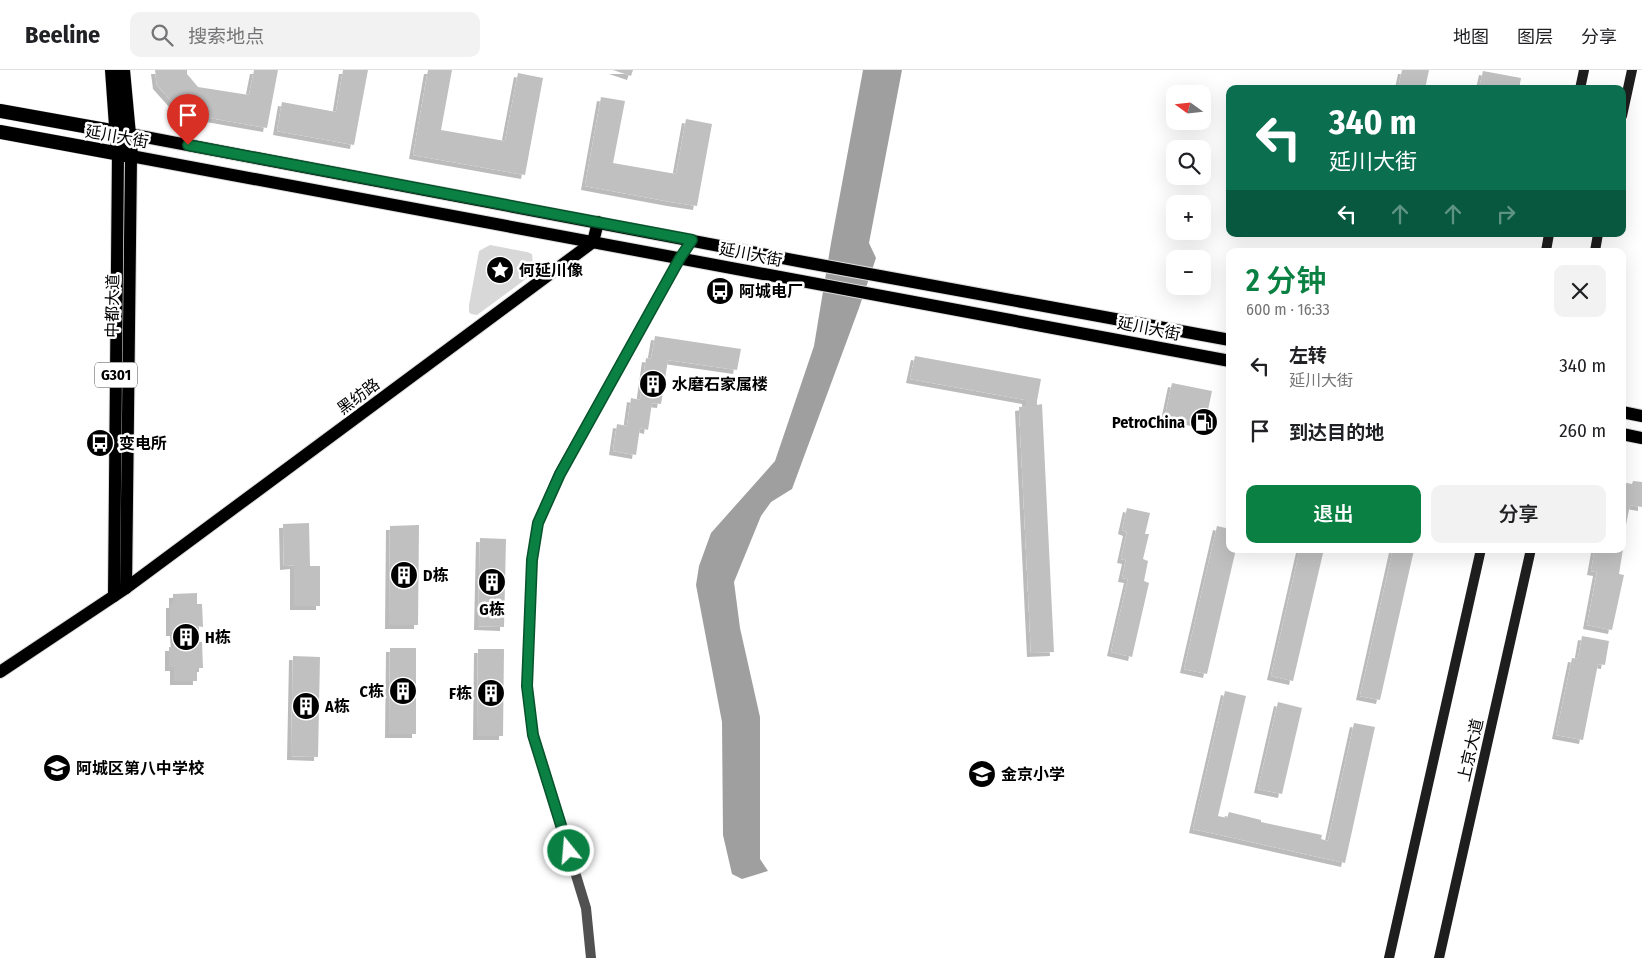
<!DOCTYPE html>
<html lang="zh">
<meta charset="utf-8">
<style>
:root{--surface:#fff;--page:#f2f2f2;--text:#202124;--muted:#757577;--line:#e0e0e0;--accent:#0b8043}
body{margin:0;font-family:"Fira Sans Condensed","Noto Sans SC",sans-serif;background:var(--page);color:var(--text);height:100vh;display:flex;flex-direction:column;font-size:19px;white-space:nowrap}
*{box-sizing:border-box;margin:0}
p{font-size:16px;color:var(--muted)}
.icon{flex:none;width:28px;height:28px;fill:none;stroke:currentColor;stroke-width:2;stroke-linecap:round;stroke-linejoin:round}
.map{position:relative;flex:1;overflow:hidden}
.side{position:absolute;left:1226px;top:178px;width:400px;height:305px;display:flex;flex-direction:column;background:var(--surface);border-radius:10px;box-shadow:0 5px 20px #0002}
.side>*{flex:none}
.banner{position:absolute;left:1226px;top:15px;width:400px;height:152px;border-radius:10px;box-shadow:0 5px 20px #0002;background:#0b6e4f;color:#fff;overflow:hidden}
.needle{width:32px;rotate:285deg}
.controls{position:absolute;left:1166px;top:15px;display:grid;gap:10px}
.controls a{display:grid;place-items:center;width:45px;height:45px;border-radius:10px;background:var(--surface);box-shadow:0 5px 20px #0002;font-size:25px}
.pin{position:absolute;display:grid;place-items:center;width:42px;height:42px;color:#fff;margin:-51px -21px;border-radius:50% 50% 50% 0;rotate:-45deg;box-shadow:0 0 5px #0007}
.pin .icon{rotate:45deg}
.me{position:absolute;width:55px;margin:-28px;rotate:343deg;stroke-linejoin:round;filter:drop-shadow(0 0 4px #0008)}
.turn{display:flex;align-items:center;gap:18px;height:105px;padding:0 20px;font-size:22px}
.turn .icon{width:65px;height:65px;stroke-width:2.5}
.turn b{display:block;font-size:35px;line-height:42px}
.lanes{display:flex;align-items:center;height:48px;padding:0 20px;background:#0003;justify-content:center;gap:25px;direction:ltr}
.lanes .off{opacity:.35}
.round{display:grid;place-items:center;flex:none;width:52px;height:52px;border-radius:10px;background:var(--page)}
.headline{display:flex;align-items:center;justify-content:space-between;height:85px;padding:0 20px}
h1{font-size:30px;font-weight:600;line-height:38px;color:var(--accent)}
.action{display:flex;gap:10px;margin-top:auto;padding:10px 20px}
.action a{flex:1;height:58px;border-radius:10px;background:var(--accent);color:#fff;font-size:20px;font-weight:600;line-height:58px;text-align:center}
.action a+a{background:var(--page);color:var(--text)}
ul{padding:0;list-style:none}
li{display:flex;align-items:center;gap:15px;height:65px;padding:0 20px}
li div{flex:1}
li b{display:block;font-size:19px}
li em{font-style:normal}
header{display:flex;align-items:center;gap:30px;box-sizing:border-box;height:70px;padding:0 25px;background:var(--surface);border-bottom:1px solid var(--line)}
header strong{font-size:24px}
nav{display:flex;gap:28px;margin-inline-start:auto;font-size:18px}
.search{width:350px;height:45px;background:var(--page);display:flex;align-items:center;gap:12px;box-sizing:border-box;padding:0 18px;border-radius:10px;color:var(--muted);font-size:19px}
.map>svg:first-child{display:block}
.green{fill:#d8d8d8}
.water{fill:#9f9f9f}
.building{fill:#c0c0c0;filter:url(#shadow)}
.lines{fill:none;stroke-linecap:round;stroke-linejoin:round}
.primary-casing{stroke:#dbdbdb;stroke-width:14}
.trunk-casing{stroke:#dbdbdb;stroke-width:15}
.tertiary{stroke:#515151;stroke-width:10}
.secondary{stroke:#1e1e1e;stroke-width:10}
.primary{stroke:#000;stroke-width:12}
.trunk{stroke:#000;stroke-width:14}
.route-casing{stroke:#07532c;stroke-width:12}
.route{stroke:#0b8043;stroke-width:9}
.labels{text-anchor:middle;stroke-width:5;stroke-linejoin:round;paint-order:stroke}
.shield{fill:#fff;stroke:#4c4c4c;stroke-width:1}
.shield-label{font-size:15px;font-weight:bold;fill:#000}
.street-label{font-size:16px;fill:#000;stroke:#fff}
.poi-label{font-size:16px;font-weight:bold;fill:#000;stroke:#fff;text-anchor:start}
</style>
<header>
<strong>Beeline</strong>
<div class="search"><svg class="icon" aria-label="search" viewBox="0 0 24 24"><circle cx="10" cy="10" r="6"/><path d="M15 15l6 6"/></svg>搜索地点</div>
<nav><a>地图</a><a>图层</a><a>分享</a></nav>
</header>
<div class="map">
<svg width="1642" height="888" viewBox="0 0 1642 888">
<defs>
<filter id="shadow"><feDropShadow dx="-4" dy="4" stdDeviation="0" flood-color="#0004"/></filter>
</defs>
<rect width="100%" height="100%" fill="#fff"/>
<path class="green" d="M490 175 527 182 532 184 534 203 477 245 471 244 469 242V235L479 181Z"/>
<path class="water" d="M863 0H902L869 173 876 188 859 238 792 419 771 432 761 446 734 512 740 558 760 647V789L768 801 742 809 732 804 723 765 722 652 696 515 699 496 711 463 775 391 814 276 831 173Z"/>
<g class="building">
<path d="M155 0H187V4L198 17 249 25 254 0H278L267 58 182 43 157 15Z"/>
<path d="M343 0H368L354 75 277 61 282 32 336 42Z"/>
<path d="M428 0H452L441 60 505 71 518 3 543 8 525 105 413 85Z"/>
<path d="M613 0H633L631 6Z"/>
<path d="M1402 0H1429L1425 19H1398Z"/>
<path d="M1483 1 1521 8 1519 19H1479Z"/>
<path d="M601 27 625 31 613 93 676 104 686 49 712 54 697 136 671 132 674 111 671 132 585 116Z"/>
<path d="M655 266 741 279 737 300 668 290 661 334 652 333 648 360 640 358 636 385 613 381 617 354 627 356 631 328 640 330 646 288 651 289Z"/>
<path d="M915 286 1041 309 1037 331V335L1042 334 1054 582 1031 583 1019 337 1026 336V330L910 309Z"/>
<path d="M1172 313 1212 321 1205 354 1165 346Z"/>
<path d="M1633 411 1642 412V437L1630 435 1622 475V414L1627 413 1632 414Z"/>
<path d="M1127 438 1150 443 1145 464H1149L1143 489 1148 491 1144 511 1149 513 1132 587 1111 582 1128 509 1122 508 1126 490 1121 489 1127 462 1122 460Z"/>
<path d="M309 453 310 496H320V536H294V495L284 496 283 454Z"/>
<path d="M419 455 418 555H389L390 456Z"/>
<path d="M1217 456 1230 459V479H1236L1207 604 1184 599Z"/>
<path d="M480 468 506 469 504 557 478 556Z"/>
<path d="M1300 479H1324L1293 611 1271 606Z"/>
<path d="M1393 479 1414 480 1380 630 1360 626Z"/>
<path d="M1595 479H1623L1619 504 1624 505 1612 560 1587 555 1597 502 1591 501Z"/>
<path d="M197 523V534H202L203 557 197 556V572H202L203 598H197V611H174V597H169V577H175L174 562H170V534H173V524Z"/>
<path d="M1582 566 1609 571 1605 595 1598 594 1583 670 1556 665 1572 588 1578 589Z"/>
<path d="M390 578H416V664H389Z"/>
<path d="M478 579H504L503 666H477Z"/>
<path d="M293 586 320 587 318 687 291 686Z"/>
<path d="M1225 621 1246 626 1218 746 1227 748 1229 742 1261 750V752L1322 765 1321 769 1328 771 1354 653 1375 657 1345 793 1193 759Z"/>
<path d="M1278 632 1302 638 1282 724 1258 719Z"/>
</g>
<g class="lines">
<g class="primary-casing">
<g id="primary">
<path d="M119 62 809 193 1230 270"/>
<path d="M1622 342 1642 346"/>
<path d="M1622 364 1642 368"/>
<path d="M126 518 131 86 1230 291"/>
<path d="M114 526 118 84"/>
<path d="M0 602 126 518 593 172 598 152"/>
</g>
</g>
<g class="trunk-casing">
<g id="trunk">
<path d="M112 0 118 84"/>
<path d="M0 41 117 62"/>
<path d="M0 62 131 86 123 0"/>
</g>
</g>
<path class="tertiary" d="M591 888 586 838 533 665 527 616 532 490 538 453 559 404 680 188 692 170"/>
<g class="secondary">
<path d="M1580 19 1584 0"/>
<path d="M1622 46 1632 0"/>
<path d="M1546 181 1549 164"/>
<path d="M1595 181 1598 164"/>
<path d="M1389 888 1481 479"/>
<path d="M1439 888 1531 479"/>
</g>
<use href="#primary" class="primary"/>
<use href="#trunk" class="trunk"/>
</g>
<g class="lines">
<g class="route-casing">
<path id="route" d="M188 75 692 170 680 188 560 404 538 453 532 490 527 616 533 665 569 781"/>
</g>
<use href="#route" class="route"/>
</g>
<defs>
<g id="sight-disc" transform="scale(1.4375)"><circle r="9.5" fill="#000" stroke="#fff"/><path d="M0-6L1.8-2.2L6-1.7L2.9 1.2L3.7 5.4L0 3.3L-3.7 5.4L-2.9 1.2L-6-1.7L-1.8-2.2Z" fill="#fff"/></g>
<g id="bus-disc" transform="scale(1.4375)"><circle r="9.5" fill="#000" stroke="#fff"/><path d="M-5-6H5V4H4V6H2V4H-2V6H-4V4H-5ZM-3.5-4V0h7V-4ZM-3.5 1.2v1.5H-2V1.2ZM2 1.2v1.5H3.5V1.2Z" fill="#fff"/></g>
<g id="building-disc" transform="scale(1.4375)"><circle r="9.5" fill="#000" stroke="#fff"/><path d="M-4-6H4V6H1V3H-1V6H-4ZM-2.5-4.3h1.7v1.8h-1.7ZM.8-4.3h1.7v1.8H.8ZM-2.5-1h1.7V.8h-1.7ZM.8-1h1.7V.8H.8Z" fill="#fff"/></g>
<g id="fuel-disc" transform="scale(1.4375)"><circle r="9.5" fill="#000" stroke="#fff"/><path d="M-5.5-6h7V0h2V4h1.3V-2.5L3-4.5l.8-.8L6-3V5H2.5V1h-1V6h-7ZM-4.2-4.7v3.2H.2V-4.7Z" fill="#fff"/></g>
<g id="school-disc" transform="scale(1.4375)"><circle r="9.5" fill="#000" stroke="#fff"/><path d="M0-5L7-2L0 1L-7-2ZM-4 1L0 2.5L4 1V4Q0 6-4 4Z" fill="#fff"/></g>
</defs>
<g fill-rule="evenodd">
<use href="#sight-disc" x="500" y="200"/>
<use href="#bus-disc" x="720" y="221"/>
<use href="#building-disc" x="653" y="314"/>
<use href="#fuel-disc" x="1204" y="352"/>
<use href="#bus-disc" x="100" y="373"/>
<use href="#building-disc" x="404" y="505"/>
<use href="#building-disc" x="492" y="512"/>
<use href="#building-disc" x="186" y="567"/>
<use href="#building-disc" x="403" y="621"/>
<use href="#building-disc" x="491" y="623"/>
<use href="#building-disc" x="306" y="636"/>
<use href="#school-disc" x="57" y="698"/>
<use href="#school-disc" x="982" y="704"/>
</g>
<g class="labels">
<rect class="shield" x="95" y="292.5" width="42" height="25" rx="4"/>
<g class="shield-label">
<text x="116" y="310">G301</text>
</g>
<g class="street-label">
<text transform="translate(117 66) rotate(10)" y="6">延川大街</text>
<text transform="translate(751 184) rotate(11)" y="6">延川大街</text>
<text transform="translate(112 236) rotate(-89)" y="6">中都大道</text>
<text transform="translate(1149 258) rotate(11)" y="6">延川大街</text>
<text transform="translate(358 326) rotate(-37)" y="6">黑纺路</text>
<text transform="translate(1470 680) rotate(-77)" y="6">上京大道</text>
</g>
<g class="poi-label">
<text x="519" y="206">何延川像</text>
<text x="739" y="227">阿城电厂</text>
<text x="672" y="320">水磨石家属楼</text>
<text x="1185" y="358" text-anchor="end">PetroChina</text>
<text x="119" y="379">变电所</text>
<text x="423" y="511">D栋</text>
<text x="492" y="545" text-anchor="middle">G栋</text>
<text x="205" y="573">H栋</text>
<text x="384" y="627" text-anchor="end">C栋</text>
<text x="472" y="629" text-anchor="end">F栋</text>
<text x="325" y="642">A栋</text>
<text x="76" y="704">阿城区第八中学校</text>
<text x="1001" y="710">金京小学</text>
</g>
</g>
</svg>
<div class="controls">
<a><svg class="needle" viewBox="-14 -14 28 28"><path d="M0-13l5 13h-10z" fill="#e53935"/><path d="M0 13l5-13h-10z" fill="#757577"/></svg></a>
<a><svg class="icon" aria-label="search" viewBox="0 0 24 24"><circle cx="10" cy="10" r="6"/><path d="M15 15l6 6"/></svg></a>
<a>+</a>
<a>−</a>
</div>
<div class="pin" style="left:188px;top:75px;background:#d93025"><svg class="icon" aria-label="arrive" viewBox="0 0 24 24"><path d="M6 21V4h12l-3 4 3 4H6"/></svg></div>
<svg class="me" style="left:569px;top:781px" viewBox="-20 -20 40 40"><circle r="17" fill="#0b8043" stroke="#fff" stroke-width="3"/><path d="M0-11L8 9 0 5-8 9z" fill="#fff"/></svg>
<div class="banner">
<div class="turn"><svg class="icon" aria-label="left" viewBox="0 0 24 24"><path d="M17 20v-9H6M10 6l-5 5 5 5"/></svg><div><b>340 m</b>延川大街</div></div>
<div class="lanes"><svg class="icon" aria-label="left" viewBox="0 0 24 24"><path d="M17 20v-9H6M10 6l-5 5 5 5"/></svg><svg class="icon off" aria-label="ahead" viewBox="0 0 24 24"><path d="M12 20V5M6 11l6-6 6 6"/></svg><svg class="icon off" aria-label="ahead" viewBox="0 0 24 24"><path d="M12 20V5M6 11l6-6 6 6"/></svg><svg class="icon off" aria-label="right" viewBox="0 0 24 24"><path d="M7 20v-9h11M14 6l5 5-5 5"/></svg></div>
</div>
<section class="side">
<div class="headline"><div><h1>2 分钟</h1><p>600 m · 16:33</p></div><a class="round"><svg class="icon" aria-label="close" viewBox="0 0 24 24"><path d="M6 6l12 12M18 6L6 18"/></svg></a></div>
<ul>
<li><svg class="icon" aria-label="left" viewBox="0 0 24 24"><path d="M17 20v-9H6M10 6l-5 5 5 5"/></svg><div><b>左转</b><p>延川大街</p></div><em>340 m</em></li>
<li><svg class="icon" aria-label="arrive" viewBox="0 0 24 24"><path d="M6 21V4h12l-3 4 3 4H6"/></svg><div><b>到达目的地</b></div><em>260 m</em></li>
</ul>
<div class="action"><a>退出</a><a>分享</a></div>
</section>
</div>
